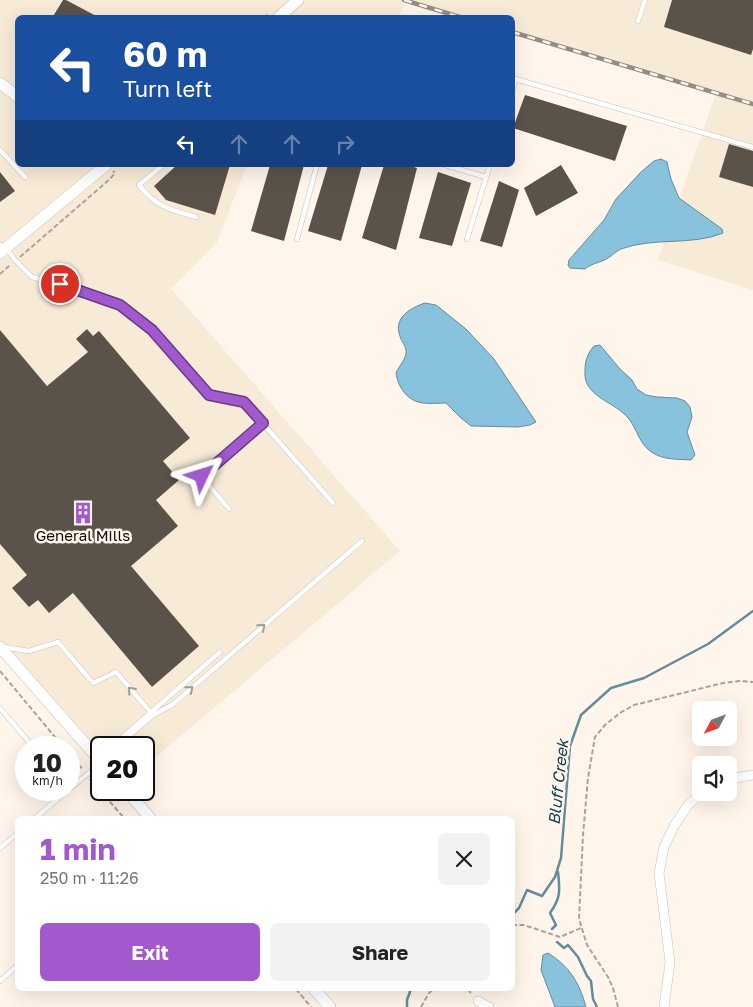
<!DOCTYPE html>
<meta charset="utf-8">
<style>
:root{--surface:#fff;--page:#f2f2f2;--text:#222;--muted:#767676;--accent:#a159cd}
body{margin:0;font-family:"Golos Text",sans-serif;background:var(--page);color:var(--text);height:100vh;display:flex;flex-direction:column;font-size:19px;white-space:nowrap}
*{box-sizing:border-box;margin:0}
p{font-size:16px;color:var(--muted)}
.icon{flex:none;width:28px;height:28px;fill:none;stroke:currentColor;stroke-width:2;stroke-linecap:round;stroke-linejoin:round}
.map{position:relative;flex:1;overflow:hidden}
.panel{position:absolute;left:15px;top:816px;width:500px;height:175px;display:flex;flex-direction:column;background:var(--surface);border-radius:8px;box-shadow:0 5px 20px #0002}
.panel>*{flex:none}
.top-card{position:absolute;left:15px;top:15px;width:500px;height:152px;border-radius:8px;box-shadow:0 5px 20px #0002;background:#1a4fa0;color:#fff;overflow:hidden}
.needle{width:32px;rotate:229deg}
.fabs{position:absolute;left:692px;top:701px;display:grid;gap:10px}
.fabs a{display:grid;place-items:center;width:45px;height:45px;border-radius:8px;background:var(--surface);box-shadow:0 5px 20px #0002;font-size:25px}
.speed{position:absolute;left:15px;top:736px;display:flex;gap:10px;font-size:25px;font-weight:700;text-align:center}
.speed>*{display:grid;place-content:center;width:65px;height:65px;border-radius:50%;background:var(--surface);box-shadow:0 5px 20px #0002;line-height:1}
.speed small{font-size:12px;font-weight:400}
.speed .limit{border:2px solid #111;border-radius:8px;background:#fff;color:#111}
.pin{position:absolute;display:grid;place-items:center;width:42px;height:42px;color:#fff;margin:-21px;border:2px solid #fff;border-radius:50%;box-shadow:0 1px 5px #0007}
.me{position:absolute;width:55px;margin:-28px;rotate:49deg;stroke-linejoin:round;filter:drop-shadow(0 0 4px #0008)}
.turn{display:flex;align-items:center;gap:18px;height:105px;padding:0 25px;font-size:22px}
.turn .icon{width:65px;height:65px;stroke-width:2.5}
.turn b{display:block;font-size:35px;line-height:42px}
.lanes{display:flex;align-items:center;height:48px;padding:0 25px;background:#0003;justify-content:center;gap:25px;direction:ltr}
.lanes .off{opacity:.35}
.round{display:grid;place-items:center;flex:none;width:52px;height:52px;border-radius:8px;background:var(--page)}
.overview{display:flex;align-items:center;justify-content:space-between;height:85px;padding:0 25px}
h1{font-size:30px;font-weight:700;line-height:38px;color:var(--accent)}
.action{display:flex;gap:10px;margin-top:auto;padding:10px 25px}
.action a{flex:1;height:58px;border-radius:8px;background:var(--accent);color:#fff;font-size:20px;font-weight:700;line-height:58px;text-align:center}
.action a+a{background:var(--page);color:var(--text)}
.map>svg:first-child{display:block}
.industrial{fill:#f7ebd7}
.water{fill:#88c2dc;stroke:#648c9d}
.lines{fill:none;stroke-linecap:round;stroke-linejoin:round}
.stream{stroke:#648c9d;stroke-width:2.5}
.building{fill:#5b524a}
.lane-casing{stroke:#cac0b6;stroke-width:5.5}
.street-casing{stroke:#cac0b6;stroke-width:10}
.secondary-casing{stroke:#cac0b6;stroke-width:12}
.path{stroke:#aba39b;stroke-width:2;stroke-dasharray:5 2.5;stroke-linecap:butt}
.lane{stroke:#fff;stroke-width:4.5}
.street{stroke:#fff;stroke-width:9}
.secondary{stroke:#fff;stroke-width:11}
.rail-casing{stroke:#948d85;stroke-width:4.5}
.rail{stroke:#fff5ea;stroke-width:2.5;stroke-dasharray:8;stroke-linecap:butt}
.oneway{stroke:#a09e9d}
.route-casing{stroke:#693a85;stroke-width:12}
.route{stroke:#a159cd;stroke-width:9}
.labels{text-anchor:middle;stroke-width:5;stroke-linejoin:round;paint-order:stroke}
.poi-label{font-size:15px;fill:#110d0a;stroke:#fff5ea}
.water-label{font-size:16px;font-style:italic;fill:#114255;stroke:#fff5ea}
</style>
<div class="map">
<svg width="753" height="1007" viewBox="0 0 753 1007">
<rect width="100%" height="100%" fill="#fff5ea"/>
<path class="industrial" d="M0 0H753V290L658 260 716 93 513 32 512 18 463 17 406 1 398 18H18V165H247L217 242 171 289 400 551 144 767V748H101V762L0 647Z"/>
<g class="water">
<path d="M661 159 667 162 671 179 679 198 722 229 723 233C692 246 653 237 621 249 616 251 613 255 608 258 600 263 592 263 585 269L570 268 568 265 569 260 604 220 616 199 641 172 654 161Z"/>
<path d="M425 303 436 305 466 329 494 359 536 422 530 425 518 427 471 426 461 418 446 403C439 403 430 404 423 403 407 401 398 387 396 373 399 366 407 358 406 351 406 346 401 341 400 336 393 318 410 308 425 303Z"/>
<path d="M600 345 620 369 632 380 637 389 646 395 657 397 677 398 685 401 690 407 692 417 687 432 695 455 691 460C678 459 664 460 653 453 640 446 637 429 629 419 615 401 582 397 585 370 585 360 588 353 594 346Z"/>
<path d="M548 953C570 967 579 982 586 1007H555L541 970 543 955Z"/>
</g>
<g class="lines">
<g class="stream">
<path d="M512 915 519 908 527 890 542 896 555 877 561 858 570 746 581 715 611 688 644 678 708 644 753 611"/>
<path d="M552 929 556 925 550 913C561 898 560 890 558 872"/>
<path d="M557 942 564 948 568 945 578 957 587 976 591 981 593 999 597 1007"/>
<path d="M407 1007V1000L411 989"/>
</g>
</g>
<g class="building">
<path d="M63 0H66L100 18H52Z"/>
<path d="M672 0H753V49L751 55 664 27Z"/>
<path d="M525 95 627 126 615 161 513 128Z"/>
<path d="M729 144 753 151V187L719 177Z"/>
<path d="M177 165H230L215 215 166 200 154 186Z"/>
<path d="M270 165H304L284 241 251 231Z"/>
<path d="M328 165H362L341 241 308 231Z"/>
<path d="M384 165H407L417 168 396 250 362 238Z"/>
<path d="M561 165 578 193 536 216 524 188Z"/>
<path d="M0 172 15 191 0 202Z"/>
<path d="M438 172 471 183 452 246 419 238Z"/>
<path d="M499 181 519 190 502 247 480 241Z"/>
<path d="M87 329 93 336 99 331 190 438 163 461 179 480 156 500 178 526 131 566 199 646 152 687 73 593 49 613 38 600 29 607 12 588 27 575 0 544V330L47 386 88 352 76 339Z"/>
</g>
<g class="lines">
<g class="lane-casing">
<g id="lane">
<path d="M638 21 645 0"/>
<path d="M512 78 753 147"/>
<path d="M512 91 516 79"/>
<path d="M0 150 25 177"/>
<path d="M163 165 139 185C156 207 170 210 196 217"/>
<path d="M445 165 486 177"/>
<path d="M297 239 317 165"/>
<path d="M467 239 490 165"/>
<path d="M0 245 6 248 15 260 32 277 73 288 120 305 152 330 209 395 244 402 333 503"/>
<path d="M229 509 201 476 263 423"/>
<path d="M4 647 29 651 58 642 93 683 116 672 153 715 115 748"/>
<path d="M0 708 34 748"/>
<path d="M153 715 172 705 362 541"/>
<path d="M110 748 220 652"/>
<path d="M69 789 100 764"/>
<path d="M34 819 68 790"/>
<path d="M0 848 18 833"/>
<path d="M0 981 18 965"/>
</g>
</g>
<g class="street-casing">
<g id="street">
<path d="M729 779 753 775"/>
<path d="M478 1001 489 1007"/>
<path d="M664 1007 670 962 659 873 664 847 674 826 688 805 703 792"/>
</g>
</g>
<g class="secondary-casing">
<g id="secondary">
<path d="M278 18 298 0"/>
<path d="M0 83 18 97"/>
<path d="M0 253 106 165"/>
<path d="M0 647 101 762"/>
<path d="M126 790 151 819"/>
<path d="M314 989 330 1007"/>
</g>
</g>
<g class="path">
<path d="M264 18 269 13"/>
<path d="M20 257 110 179 115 173 113 171"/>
<path d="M0 274 10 265"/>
<path d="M0 671 64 748"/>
<path d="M69 753 83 770"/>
<path d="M90 779 125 819"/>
<path d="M512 925H524L560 937 581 928"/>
<path d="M296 989 311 1007"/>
<path d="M468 989 472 995"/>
<path d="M421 1007 429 993 434 989"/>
<path d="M618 1007 613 988 608 977 587 945 579 919 583 835 588 778 595 737 605 725 620 713 634 705 723 683 740 681 753 682"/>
</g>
<use href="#lane" class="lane"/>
<use href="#street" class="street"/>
<use href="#secondary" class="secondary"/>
<g class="rail-casing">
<g id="rail">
<path d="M404 0 463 18"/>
<path d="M512 32 753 104"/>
</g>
</g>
<use href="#rail" class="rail"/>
</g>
<defs><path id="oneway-chevron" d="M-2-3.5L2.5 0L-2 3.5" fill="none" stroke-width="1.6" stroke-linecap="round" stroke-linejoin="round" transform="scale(1.25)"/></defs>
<g class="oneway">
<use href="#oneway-chevron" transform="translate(262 627) rotate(-41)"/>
<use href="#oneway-chevron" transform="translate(190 689) rotate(-40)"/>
<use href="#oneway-chevron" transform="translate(131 690) rotate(-131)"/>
</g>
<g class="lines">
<g class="route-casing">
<path id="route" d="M60 284 120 305 152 330 209 395 244 402 263 423 202 476"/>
</g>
<use href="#route" class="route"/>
</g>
<defs>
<g id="building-bare" transform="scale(1.725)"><path d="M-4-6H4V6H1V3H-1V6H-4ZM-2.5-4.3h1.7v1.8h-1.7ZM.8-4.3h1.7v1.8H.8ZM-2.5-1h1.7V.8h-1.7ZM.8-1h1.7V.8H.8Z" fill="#a159cd" stroke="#fff5ea" stroke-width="2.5" paint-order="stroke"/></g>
</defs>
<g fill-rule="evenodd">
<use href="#building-bare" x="83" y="513"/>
</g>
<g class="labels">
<g class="poi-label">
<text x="83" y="541">General Mills</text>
</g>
<g class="water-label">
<text transform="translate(558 782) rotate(-84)" y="6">Bluff Creek</text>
</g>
</g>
</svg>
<div class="fabs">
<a><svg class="needle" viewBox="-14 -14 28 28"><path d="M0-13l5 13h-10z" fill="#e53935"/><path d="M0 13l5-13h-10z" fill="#767676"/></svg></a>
<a><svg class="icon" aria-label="sound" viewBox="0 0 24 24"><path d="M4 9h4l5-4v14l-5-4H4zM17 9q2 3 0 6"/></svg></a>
</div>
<div class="speed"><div>10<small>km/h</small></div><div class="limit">20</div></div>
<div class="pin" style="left:60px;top:284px;background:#d93025"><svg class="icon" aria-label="arrive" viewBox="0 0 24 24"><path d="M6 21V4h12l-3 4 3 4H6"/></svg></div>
<svg class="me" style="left:202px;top:476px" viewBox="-20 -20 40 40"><path d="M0-17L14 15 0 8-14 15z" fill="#a159cd" stroke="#fff" stroke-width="4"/></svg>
<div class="top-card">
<div class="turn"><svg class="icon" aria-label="left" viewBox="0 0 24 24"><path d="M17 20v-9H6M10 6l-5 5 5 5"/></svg><div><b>60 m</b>Turn left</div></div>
<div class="lanes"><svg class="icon" aria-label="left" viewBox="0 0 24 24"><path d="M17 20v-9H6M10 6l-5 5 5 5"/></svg><svg class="icon off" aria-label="ahead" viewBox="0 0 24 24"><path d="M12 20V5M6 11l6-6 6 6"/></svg><svg class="icon off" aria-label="ahead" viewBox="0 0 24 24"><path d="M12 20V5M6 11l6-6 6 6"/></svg><svg class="icon off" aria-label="right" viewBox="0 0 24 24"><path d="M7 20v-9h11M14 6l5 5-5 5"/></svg></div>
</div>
<section class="panel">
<div class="overview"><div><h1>1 min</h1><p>250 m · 11:26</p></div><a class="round"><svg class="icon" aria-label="close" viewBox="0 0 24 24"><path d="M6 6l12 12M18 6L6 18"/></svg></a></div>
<div class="action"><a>Exit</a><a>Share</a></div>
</section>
</div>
